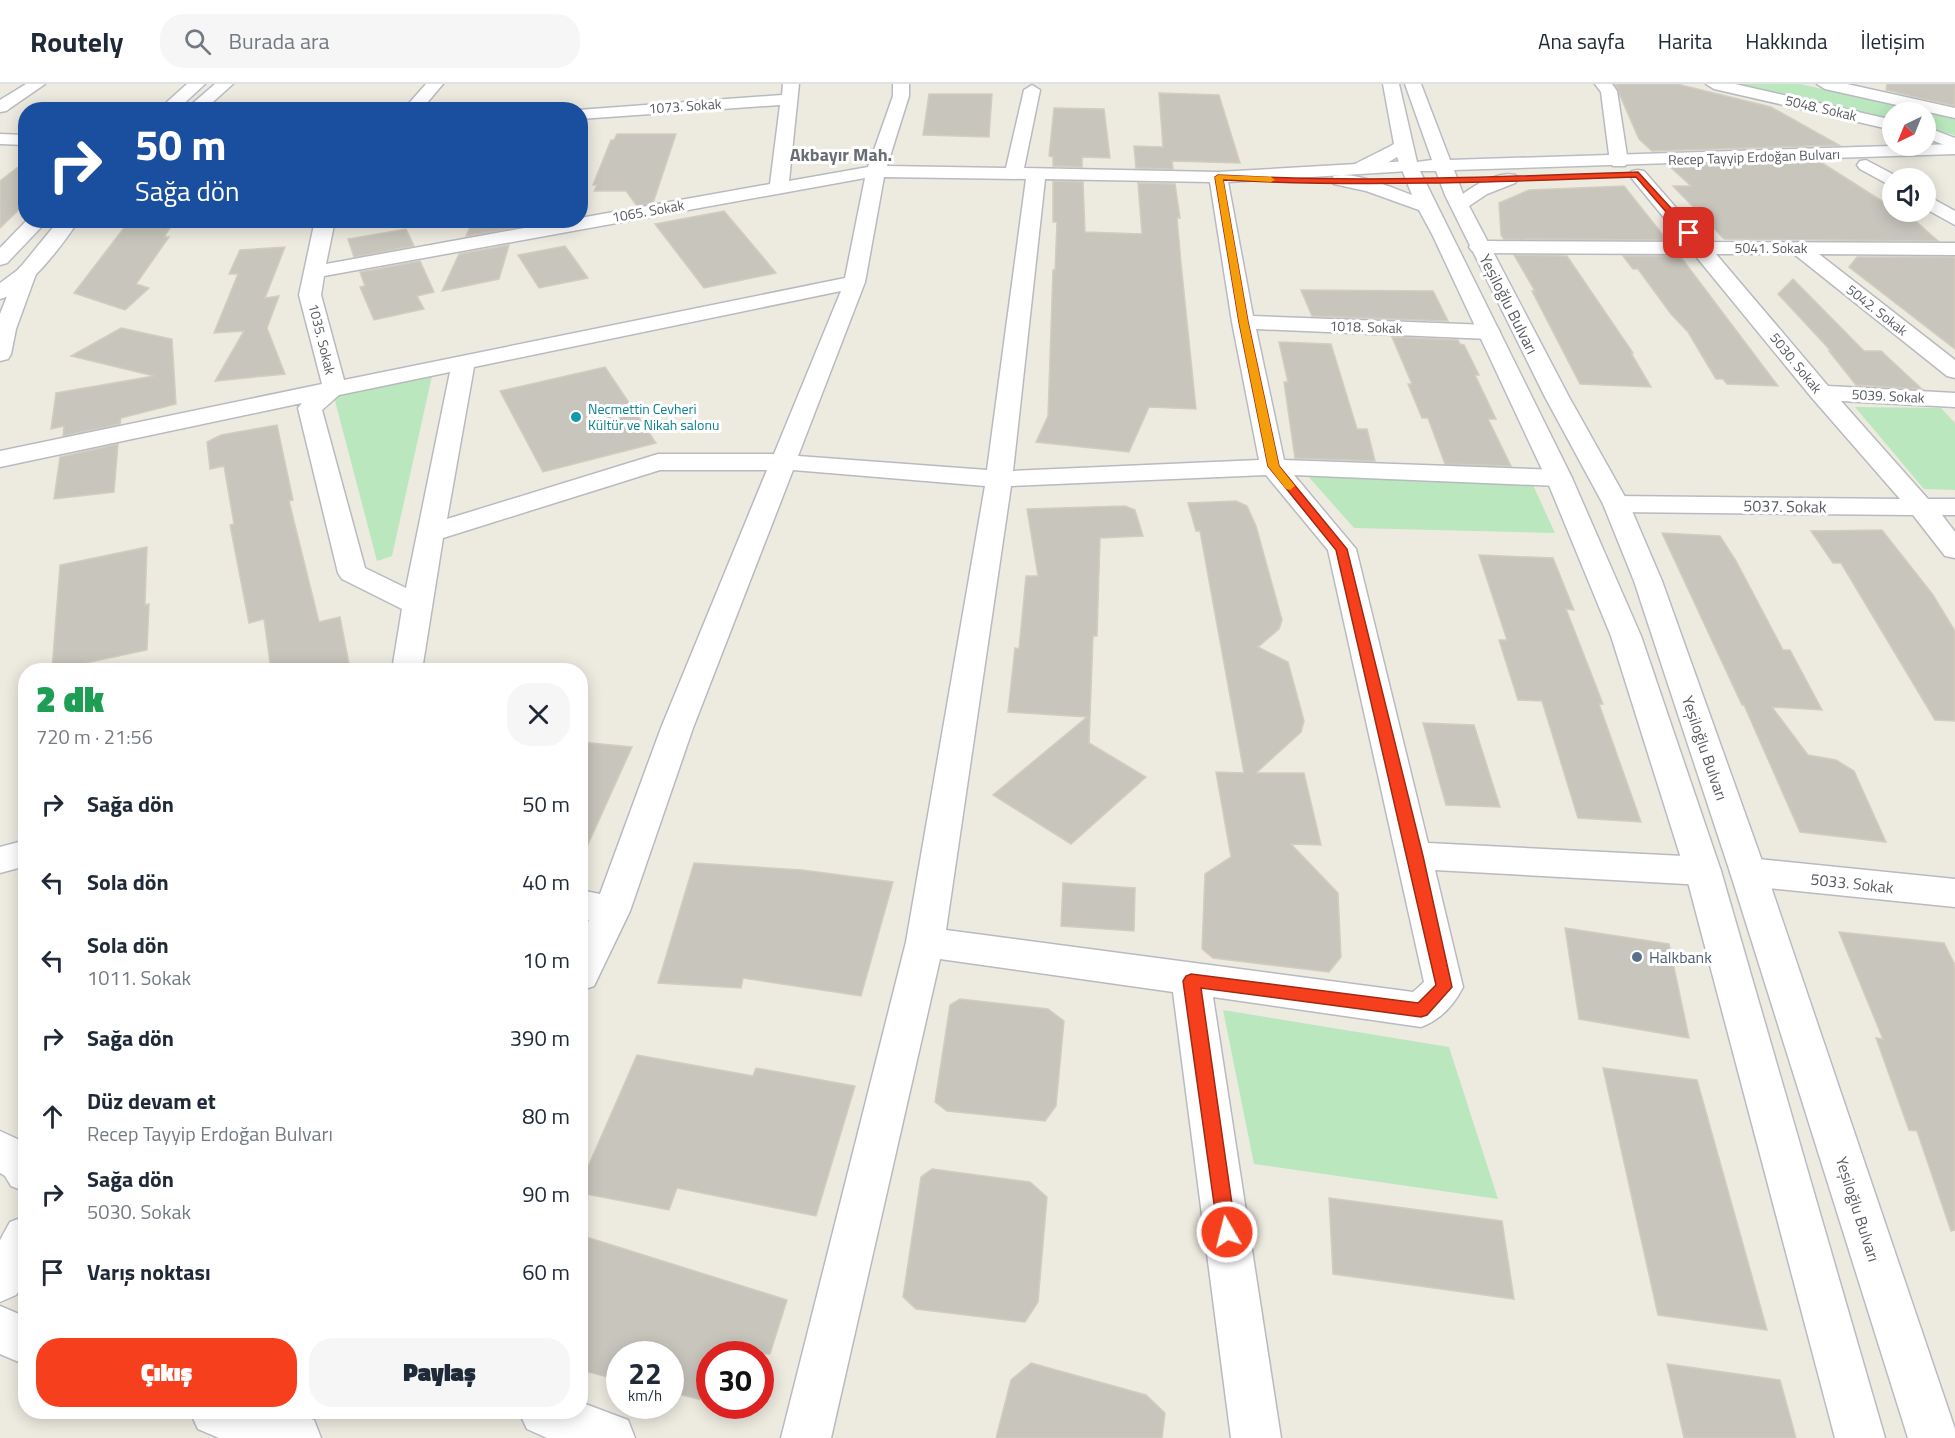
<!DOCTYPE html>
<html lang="tr">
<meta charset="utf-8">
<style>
:root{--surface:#fff;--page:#f6f6f7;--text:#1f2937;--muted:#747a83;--line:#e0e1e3;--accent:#f63f1d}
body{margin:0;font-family:"Titillium Web",sans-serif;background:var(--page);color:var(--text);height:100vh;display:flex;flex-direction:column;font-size:22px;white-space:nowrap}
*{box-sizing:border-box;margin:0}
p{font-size:20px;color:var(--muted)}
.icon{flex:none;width:33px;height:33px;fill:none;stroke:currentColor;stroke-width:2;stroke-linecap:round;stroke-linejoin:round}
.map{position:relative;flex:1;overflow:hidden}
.panel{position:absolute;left:18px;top:579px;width:570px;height:756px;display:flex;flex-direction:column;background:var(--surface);border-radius:24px;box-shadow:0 3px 15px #0003}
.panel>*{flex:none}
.banner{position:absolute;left:18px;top:18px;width:570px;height:126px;border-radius:24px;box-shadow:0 3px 15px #0003;background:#1a4fa0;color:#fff;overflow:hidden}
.needle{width:39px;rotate:223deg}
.tools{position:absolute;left:1882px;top:18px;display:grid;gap:12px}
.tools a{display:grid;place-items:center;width:54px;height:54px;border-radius:50%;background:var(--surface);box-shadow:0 3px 15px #0003;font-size:30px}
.speed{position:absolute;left:606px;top:1257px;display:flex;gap:12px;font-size:30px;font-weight:700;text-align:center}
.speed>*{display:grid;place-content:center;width:78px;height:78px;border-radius:50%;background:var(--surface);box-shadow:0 3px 15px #0003;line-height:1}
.speed small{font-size:15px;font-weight:400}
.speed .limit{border:9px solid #d22;background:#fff;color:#111}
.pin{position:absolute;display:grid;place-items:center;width:51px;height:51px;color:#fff;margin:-26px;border-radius:12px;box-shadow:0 3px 9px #0006}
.me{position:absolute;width:66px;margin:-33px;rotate:352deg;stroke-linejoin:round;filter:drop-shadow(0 0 4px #0008)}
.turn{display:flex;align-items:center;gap:21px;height:126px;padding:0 18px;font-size:27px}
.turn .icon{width:78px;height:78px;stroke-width:2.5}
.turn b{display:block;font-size:42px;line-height:51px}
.round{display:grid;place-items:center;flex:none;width:63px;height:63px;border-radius:24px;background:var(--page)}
.overview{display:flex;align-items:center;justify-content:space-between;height:102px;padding:0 18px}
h1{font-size:36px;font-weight:800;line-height:45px;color:#1e9e55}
.primary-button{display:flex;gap:12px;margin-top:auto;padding:12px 18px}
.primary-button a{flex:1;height:69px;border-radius:24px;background:var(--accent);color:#fff;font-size:24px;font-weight:800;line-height:69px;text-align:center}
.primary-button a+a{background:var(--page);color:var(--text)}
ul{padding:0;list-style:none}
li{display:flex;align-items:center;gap:18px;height:78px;padding:0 18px}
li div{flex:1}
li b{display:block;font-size:22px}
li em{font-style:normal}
header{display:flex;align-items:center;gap:36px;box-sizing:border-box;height:84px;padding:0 30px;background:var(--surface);border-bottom:2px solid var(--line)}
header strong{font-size:28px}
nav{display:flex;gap:33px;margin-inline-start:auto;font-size:21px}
.search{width:420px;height:54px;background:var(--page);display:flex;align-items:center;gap:15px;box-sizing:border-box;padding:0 21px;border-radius:24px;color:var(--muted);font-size:22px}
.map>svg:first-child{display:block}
.green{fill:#bae7bd}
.building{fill:#c8c5bd;stroke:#d2cdbe;stroke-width:1.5}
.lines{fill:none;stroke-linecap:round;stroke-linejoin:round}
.minor-casing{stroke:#b8bac0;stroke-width:3}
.tertiary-casing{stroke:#b8bac0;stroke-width:3}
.secondary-casing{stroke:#b9bcc3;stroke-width:3}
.minor{fill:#fff;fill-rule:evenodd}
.tertiary{fill:#fff;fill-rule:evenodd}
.secondary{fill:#fff;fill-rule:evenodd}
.route{fill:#f63f1d;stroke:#a02913;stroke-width:1.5}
.slow{fill:#f59e0b}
.culture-dot{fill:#0f9aa8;stroke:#fff;stroke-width:2}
.service-dot{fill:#5c6f8a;stroke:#fff;stroke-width:2}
.labels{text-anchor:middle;stroke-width:6;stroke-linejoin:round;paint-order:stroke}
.far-street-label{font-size:14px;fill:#595c62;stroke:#fff}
.far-culture-label{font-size:14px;fill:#0d838f;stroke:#fff;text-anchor:start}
.street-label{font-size:16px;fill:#595c62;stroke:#fff}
.service-label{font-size:16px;fill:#4e5e75;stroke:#fff;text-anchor:start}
.far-district-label{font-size:18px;font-weight:bold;fill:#6a6e74;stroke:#fff}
</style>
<header>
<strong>Routely</strong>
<div class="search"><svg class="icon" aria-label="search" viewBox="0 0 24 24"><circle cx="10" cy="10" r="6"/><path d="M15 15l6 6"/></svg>Burada ara</div>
<nav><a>Ana sayfa</a><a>Harita</a><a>Hakkında</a><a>İletişim</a></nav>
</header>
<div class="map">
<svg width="1955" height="1354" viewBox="0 0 1955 1354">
<rect width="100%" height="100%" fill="#edebe0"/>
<g class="green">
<path d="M1730 0H1800L1955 34V51L1926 44V28H1893V37Z"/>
<path d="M432 292 392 472 377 477 334 313Z"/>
<path d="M1855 323 1941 324 1955 339V406L1924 405Z"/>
<path d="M1307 391 1533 401 1555 449 1354 444Z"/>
<path d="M1223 926 1449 963 1498 1115 1254 1080Z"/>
</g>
<g class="building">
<path d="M1615 0H1677L1771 23 1839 61 1652 67 1639 55Z"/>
<path d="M1887 0H1955V22L1886 6Z"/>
<path d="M1159 9 1219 11 1240 79 1172 77 1173 85 1136 84 1134 62 1163 63Z"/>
<path d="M929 10H992L989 53 923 51Z"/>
<path d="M1054 24 1104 25 1110 74 1082 73V83L1053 82V73L1049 72Z"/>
<path d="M617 50H676L653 119 637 122 626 107H594L597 101H593L611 56H614Z"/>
<path d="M26 77V119L0 144V97Z"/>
<path d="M1819 77 1893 124V128L1912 134 1938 157 1724 155 1673 102H1691L1668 81Z"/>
<path d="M1053 97 1083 98 1085 148 1142 150 1138 99 1175 100 1180 134H1177L1181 179 1196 325 1149 323 1129 368 1036 358 1048 332 1053 186H1055L1057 138H1053Z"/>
<path d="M1624 102 1667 156 1504 155 1501 151 1499 119 1529 106Z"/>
<path d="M724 127 762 172 776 189 704 204 655 140Z"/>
<path d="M130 136H175L164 153H169L136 200 149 204 125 226 74 209Z"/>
<path d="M473 136H516L514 144 466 152Z"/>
<path d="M406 145 414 162 354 173 348 155Z"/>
<path d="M509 161 499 195 442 207 459 170Z"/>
<path d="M565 162 588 194 539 204 518 171Z"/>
<path d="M285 163 265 214 279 212 267 244 285 290 215 297 244 247 214 249 238 190H229L240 166Z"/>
<path d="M1514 171 1567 172 1633 269H1631L1651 303 1580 300 1532 207H1535Z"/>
<path d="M1623 172H1680L1778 302 1727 300 1723 295H1716L1688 248 1671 230 1638 185H1633Z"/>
<path d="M1857 173H1955V265L1849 183Z"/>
<path d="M420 177 434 208 417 212 424 225 374 236 360 203 365 202 360 188Z"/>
<path d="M1793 195 1864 267H1881L1922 305 1856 301 1829 267H1831L1778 210Z"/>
<path d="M1301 206 1433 207 1448 237 1312 232Z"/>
<path d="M121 244 172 255 176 320 121 334 120 340 63 352 64 342 51 345 56 309 154 292 71 272Z"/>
<path d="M1392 253 1458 256 1460 260 1464 261 1479 291H1475L1496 335H1488L1511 382 1445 380 1428 334H1422L1408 300H1412Z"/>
<path d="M1279 258 1331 260 1357 345H1367L1375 377 1295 374 1284 298H1288Z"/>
<path d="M605 283 656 359 543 388 500 307Z"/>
<path d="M277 341 293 416 289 417 319 538 340 533 349 580 325 586H271L264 535 249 539 230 441 234 440 224 382 210 385 207 358 221 351Z"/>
<path d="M118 360 114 408 54 415 60 373Z"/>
<path d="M1236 417 1247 422 1256 442 1282 536 1279 545 1258 563 1288 578 1304 637 1301 648 1256 689H1304L1321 761 1291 760 1338 809 1341 873 1329 888 1213 874 1202 865 1205 790 1231 773 1216 688 1244 689 1200 447H1196L1188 419Z"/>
<path d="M1125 422 1135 426 1143 452 1100 454 1097 552H1093L1089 659 1146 693 1071 760 993 711 1087 633 1008 628 1015 564 1019 565 1026 492H1038L1027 425Z"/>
<path d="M1882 446 1933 511 1955 547V637L1935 636 1841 479H1833L1811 447Z"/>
<path d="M1662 449 1720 452 1736 477 1783 566H1790L1822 626 1772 623 1808 671 1836 676 1854 687 1886 758 1800 748 1744 621H1742Z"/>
<path d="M147 463 145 521 149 520 147 566 52 586 60 481Z"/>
<path d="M1479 471 1553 474 1574 526 1566 525 1603 620H1599L1641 738 1578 734 1542 617 1518 616 1499 556H1507Z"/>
<path d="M1423 639 1474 641 1500 723 1446 721Z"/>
<path d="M580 658 632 663 580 778Z"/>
<path d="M694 779 802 786 893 798 861 912 743 894 741 904 658 899Z"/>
<path d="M1063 799 1135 804 1134 847 1061 842Z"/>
<path d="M1565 844 1669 860 1689 954 1579 935Z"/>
<path d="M1839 848 1944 859 1955 881V1146L1951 1147 1917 1047 1909 1046 1876 954 1883 955Z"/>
<path d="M960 915 1048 925 1064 937 1056 1022 1045 1037 947 1027 935 1018 950 921Z"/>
<path d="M637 971 753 992 756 984 855 1002 816 1132 677 1104 669 1126 580 1109V1101Z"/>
<path d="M1603 984 1697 996 1767 1246 1658 1231Z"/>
<path d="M932 1085 1030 1098 1047 1113 1038 1218 1025 1238 916 1225 903 1213 921 1093Z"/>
<path d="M1329 1114 1502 1137 1514 1215 1333 1190Z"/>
<path d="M580 1151 787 1216 770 1270H710V1318L670 1308V1270H620V1296L580 1286Z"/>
<path d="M1031 1279 1146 1311 1165 1329 1162 1354H996L1011 1296Z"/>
<path d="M1667 1280 1780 1296 1796 1354H1684Z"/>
</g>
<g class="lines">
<g class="minor-casing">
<g id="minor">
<path d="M26 0H45L6 27 0 28V16Z"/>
<path d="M426 0H443L421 26H403Z"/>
<path d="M783 0H799L789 97 868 83 893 12V0H909V12L887 82 1006 84 1024 6 1032 1 1040 6 1024 84 1218 88 1409 77 1415 78 1418 82 1415 86 1409 87 1228 98 1253 232 1489 241 1497 243 1500 248 1497 253 1489 255 1256 245 1284 376 1559 386 1568 389 1572 394 1568 399 1559 402 1294 391 1356 465 1428 759 1703 773 1716 777 1721 787 1716 797 1703 801 1435 786 1463 903C1454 921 1440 936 1421 943L1213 913 1281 1354H1231L1173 908 940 875 831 1354H781L906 858 985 402 793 386 693 644 630 827 594 902 580 907V852L589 836 580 834V806L600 810 661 644 767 386H660L443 454 422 586H392L402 525 342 495 338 489 298 324 302 319 0 383V367L322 300 299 211 315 136H335L326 180 568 136H580V134L770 100 780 21 580 35V26H578L782 11ZM884 93 1026 95 987 386 798 372 865 198ZM865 94 845 194 344 296 321 211 324 192ZM1045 95 1210 98 1232 238 1259 376 1013 387ZM841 207 774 370H658L447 435 474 283ZM450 288 406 504 365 484 322 326 339 311ZM1266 391 1328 466 1424 898 1413 908 946 846 1011 402Z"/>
<path d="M1595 0H1612L1617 7 1628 78 1625 82H1613L1610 78 1601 8Z"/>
<path d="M1706 0H1735L1893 36V46L1714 5Z"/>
<path d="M1817 0H1847L1955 24V34L1825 5Z"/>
<path d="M1926 43 1955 54V65L1926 54Z"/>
<path d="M0 50 26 51V61L0 60Z"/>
<path d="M1866 76 1900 94H1893V103L1860 85 1857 81 1860 77Z"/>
<path d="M1638 86 1644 87 1706 158 1955 159V171L1819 170 1955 276V294L1947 292 1794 170H1716L1828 302 1955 309V323L1841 317 1928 415H1955V431H1942L1955 448V474L1945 472 1913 431 1616 428 1607 426 1603 420 1607 414 1616 412 1900 415 1812 314 1694 170 1479 169 1472 167 1469 163 1472 159 1479 157 1684 158 1629 91 1632 87Z"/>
<path d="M1926 111 1955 127V141L1926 125Z"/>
<path d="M26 756V782L0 789V763Z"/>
<path d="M1748 774 1955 795V823L1748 802 1735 798 1730 788 1735 778Z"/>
</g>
</g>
<g class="tertiary-casing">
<path id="tertiary" d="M27 181 34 183 37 187 16 245 11 270 8 275 0 277V230L17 187 20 183Z"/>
</g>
<g class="secondary-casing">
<g id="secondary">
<path d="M187 0H205L177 26H158Z"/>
<path d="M215 0H233L204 26H185Z"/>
<path d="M1383 0H1399L1417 78 1432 76 1405 0H1421L1450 76 1955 60V70L1454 86 1463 110C1476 100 1499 87 1515 91L1518 95 1515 99 1487 110 1469 122 1569 313 1629 420 1662 497 1766 788 1955 1345V1354H1908L1730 788 1634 497 1603 420 1545 313 1445 111 1436 87H1420L1572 394 1641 552 1721 787 1885 1354H1835L1685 787 1611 552 1546 394 1433 152 1419 126 1366 107 1334 100 1331 96 1334 92C1354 87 1392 104 1412 111L1397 73C1384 81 1365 93 1350 89L1347 85C1349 82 1386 65 1394 60Z"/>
<path d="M27 136H48L7 179 0 181V164Z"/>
<path d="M59 136H79C63 160 28 208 0 215V199L19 185Z"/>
<path d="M0 1047 26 1059V1108L11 1102 5 1092 0 1089Z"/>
<path d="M26 1132V1197L16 1211 0 1218V1156L10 1138Z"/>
<path d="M0 1222 26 1233V1281L0 1270Z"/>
<path d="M580 1318 628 1336 635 1354H547L527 1345 519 1328H580Z"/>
<path d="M190 1328H291L314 1336 321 1354H219L198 1345Z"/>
</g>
</g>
<use href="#minor" class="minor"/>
<use href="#tertiary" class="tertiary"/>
<use href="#secondary" class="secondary"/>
</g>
<path class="route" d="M1638 88 1692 147V151H1686L1636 93C1498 98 1360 103 1223 96L1248 238 1279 382 1347 465 1423 772 1452 903 1427 931 1421 933 1201 904 1236 1148 1234 1154 1227 1157 1221 1154 1218 1148 1183 897 1186 892 1191 890 1418 919 1436 901 1336 466 1268 382 1239 238 1215 93 1218 91C1358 99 1498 93 1638 88Z"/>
<path class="slow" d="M1218 91 1271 93 1275 96 1271 98 1223 95 1248 238 1279 382 1295 402 1290 406 1286 405 1268 382 1239 238 1215 93Z"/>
<circle class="culture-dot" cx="576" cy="333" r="6"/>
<circle class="service-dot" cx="1637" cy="873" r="6"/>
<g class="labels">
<g class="far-street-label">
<text transform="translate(685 22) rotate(-4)" y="5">1073. Sokak</text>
<text transform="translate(1821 24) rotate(13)" y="5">5048. Sokak</text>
<text transform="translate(1754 73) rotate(-2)" y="5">Recep Tayyip Erdoğan Bulvarı</text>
<text transform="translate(648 127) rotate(-10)" y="5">1065. Sokak</text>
<text x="1771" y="169">5041. Sokak</text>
<text transform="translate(1877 226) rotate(38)" y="5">5042. Sokak</text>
<text transform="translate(1366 243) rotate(2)" y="5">1018. Sokak</text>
<text transform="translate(322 255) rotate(76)" y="5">1035. Sokak</text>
<text transform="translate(1796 279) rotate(51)" y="5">5030. Sokak</text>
<text transform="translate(1888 312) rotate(3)" y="5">5039. Sokak</text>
</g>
<g class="far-culture-label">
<text x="588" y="330">Necmettin Cevheri<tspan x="588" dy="16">Kültür ve Nikah salonu</tspan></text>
</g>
<g class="street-label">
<text transform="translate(1509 220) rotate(63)" y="6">Yeşiloğlu Bulvarı</text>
<text transform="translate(1785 422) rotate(1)" y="6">5037. Sokak</text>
<text transform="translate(1705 664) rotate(71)" y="6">Yeşiloğlu Bulvarı</text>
<text transform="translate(1852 799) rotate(6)" y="6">5033. Sokak</text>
<text transform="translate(1858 1125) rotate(72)" y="6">Yeşiloğlu Bulvarı</text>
</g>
<g class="service-label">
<text x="1649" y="879">Halkbank</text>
</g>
<g class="far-district-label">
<text x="841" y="77">Akbayır Mah.</text>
</g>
</g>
</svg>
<div class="tools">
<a><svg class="needle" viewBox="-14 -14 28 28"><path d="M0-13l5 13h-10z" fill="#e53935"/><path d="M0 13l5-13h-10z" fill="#747a83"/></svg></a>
<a><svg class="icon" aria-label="sound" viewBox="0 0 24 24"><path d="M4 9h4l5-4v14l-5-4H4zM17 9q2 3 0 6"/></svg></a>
</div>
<div class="speed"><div>22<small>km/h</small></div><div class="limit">30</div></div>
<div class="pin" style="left:1689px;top:149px;background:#d93025"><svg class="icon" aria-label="arrive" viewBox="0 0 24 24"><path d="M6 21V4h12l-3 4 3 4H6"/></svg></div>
<svg class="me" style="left:1227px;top:1148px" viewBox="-20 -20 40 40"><circle r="17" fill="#f63f1d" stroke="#fff" stroke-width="3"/><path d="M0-11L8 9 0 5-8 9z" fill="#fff"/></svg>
<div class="banner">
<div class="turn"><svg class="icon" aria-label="right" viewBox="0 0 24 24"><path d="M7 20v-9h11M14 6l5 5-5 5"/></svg><div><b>50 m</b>Sağa dön</div></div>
</div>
<section class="panel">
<div class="overview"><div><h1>2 dk</h1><p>720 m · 21:56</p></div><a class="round"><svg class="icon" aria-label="close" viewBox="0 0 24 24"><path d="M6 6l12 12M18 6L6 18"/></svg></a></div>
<ul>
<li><svg class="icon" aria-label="right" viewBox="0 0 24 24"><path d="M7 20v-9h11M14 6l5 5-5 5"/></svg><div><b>Sağa dön</b></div><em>50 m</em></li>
<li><svg class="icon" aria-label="left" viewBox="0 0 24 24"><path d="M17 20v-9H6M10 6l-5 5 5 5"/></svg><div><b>Sola dön</b></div><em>40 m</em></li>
<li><svg class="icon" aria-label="left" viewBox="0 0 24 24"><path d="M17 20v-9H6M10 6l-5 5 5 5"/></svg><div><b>Sola dön</b><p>1011. Sokak</p></div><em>10 m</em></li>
<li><svg class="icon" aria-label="right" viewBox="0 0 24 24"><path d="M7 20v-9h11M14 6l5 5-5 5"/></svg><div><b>Sağa dön</b></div><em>390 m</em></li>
<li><svg class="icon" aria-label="ahead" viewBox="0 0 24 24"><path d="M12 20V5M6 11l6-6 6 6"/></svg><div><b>Düz devam et</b><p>Recep Tayyip Erdoğan Bulvarı</p></div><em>80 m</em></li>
<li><svg class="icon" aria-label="right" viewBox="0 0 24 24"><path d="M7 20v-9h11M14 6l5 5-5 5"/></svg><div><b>Sağa dön</b><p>5030. Sokak</p></div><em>90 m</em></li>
<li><svg class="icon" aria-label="arrive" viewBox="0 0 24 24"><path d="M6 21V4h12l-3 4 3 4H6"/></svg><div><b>Varış noktası</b></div><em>60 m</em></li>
</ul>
<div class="primary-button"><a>Çıkış</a><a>Paylaş</a></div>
</section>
</div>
